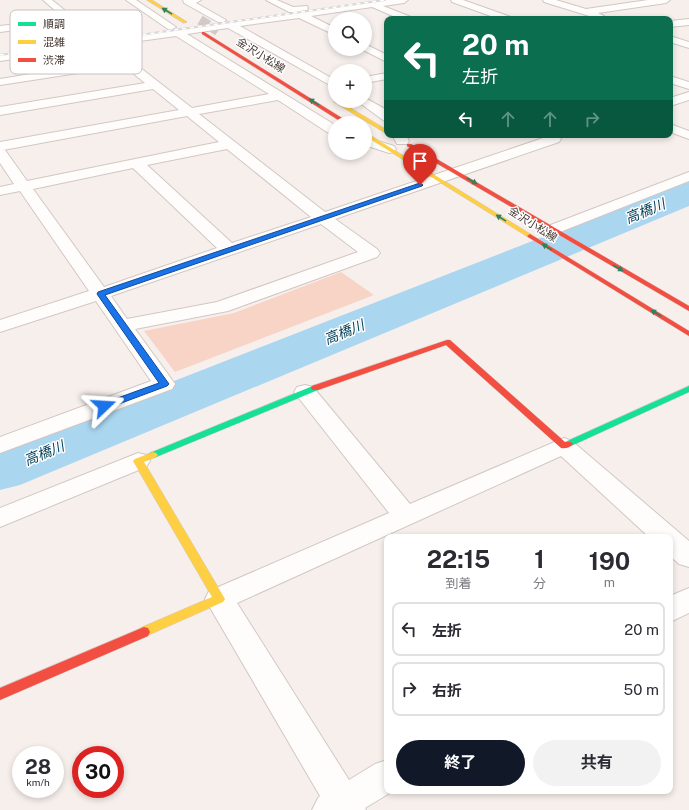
<!DOCTYPE html>
<html lang="ja">
<meta charset="utf-8">
<style>
:root{--surface:#fff;--page:#f2f2f3;--text:#2b2b33;--muted:#7c7c81;--line:#e1e1e2;--accent:#111827}
body{margin:0;font-family:"Public Sans","Noto Sans JP",sans-serif;background:var(--page);color:var(--text);height:100vh;display:flex;flex-direction:column;font-size:15px;white-space:nowrap}
*{box-sizing:border-box;margin:0}
p{font-size:13px;color:var(--muted)}
.icon{flex:none;width:22px;height:22px;fill:none;stroke:currentColor;stroke-width:2;stroke-linecap:round;stroke-linejoin:round}
.map{position:relative;flex:1;overflow:hidden}
.panel{position:absolute;left:384px;top:534px;width:289px;height:260px;display:flex;flex-direction:column;background:var(--surface);border-radius:8px;box-shadow:0 2px 6px #0003}
.panel>*{flex:none}
.banner{position:absolute;left:384px;top:16px;width:289px;height:122px;border-radius:8px;box-shadow:0 2px 6px #0003;background:#0b6e4f;color:#fff;overflow:hidden}
.buttons{position:absolute;left:328px;top:12px;display:grid;gap:8px}
.buttons a{display:grid;place-items:center;width:44px;height:44px;border-radius:50%;background:var(--surface);box-shadow:0 2px 6px #0003;font-size:20px}
.speed{position:absolute;left:12px;top:746px;display:flex;gap:8px;font-size:20px;font-weight:700;text-align:center}
.speed>*{display:grid;place-content:center;width:52px;height:52px;border-radius:50%;background:var(--surface);box-shadow:0 2px 6px #0003;line-height:1}
.speed small{font-size:10px;font-weight:400}
.speed .limit{border:6px solid #d22;background:#fff;color:#111}
.pin{position:absolute;display:grid;place-items:center;width:34px;height:34px;color:#fff;margin:-41px -17px;border-radius:50% 50% 50% 0;rotate:-45deg;box-shadow:0 0 4px #0007}
.pin .icon{rotate:45deg}
.me{position:absolute;width:44px;margin:-22px;rotate:70deg;stroke-linejoin:round;filter:drop-shadow(0 0 3px #0008)}
.turn{display:flex;align-items:center;gap:14px;height:84px;padding:0 12px;font-size:18px}
.turn .icon{width:52px;height:52px;stroke-width:2.5}
.turn b{display:block;font-size:28px;line-height:34px}
.lanes{display:flex;align-items:center;height:38px;padding:0 12px;background:#0003;justify-content:center;gap:20px;direction:ltr}
.lanes .off{opacity:.35}
.eta{display:flex;justify-content:space-evenly;align-items:center;height:68px;text-align:center}
.eta b{font-size:24px;font-weight:700;line-height:28px}
.action{display:flex;gap:8px;margin-top:auto;padding:8px 12px}
.action a{flex:1;height:46px;border-radius:24px;background:var(--accent);color:#fff;font-size:16px;font-weight:700;line-height:46px;text-align:center}
.action a+a{background:var(--page);color:var(--text)}
ul{padding:0;list-style:none}
li{display:flex;align-items:center;gap:12px;height:54px;margin:0 8px 6px;padding:0 4px;border:2px solid var(--line);border-radius:8px}
li div{flex:1}
li b{display:block;font-size:15px}
li em{font-style:normal}
.map>svg:first-child{display:block}
.green{fill:#f8d4c6}
.lines{fill:none;stroke-linecap:round;stroke-linejoin:round}
.river{fill:#aad6f0;fill-rule:evenodd}
.primary-tunnel{stroke:#d3cac6;stroke-width:10;stroke-dasharray:10 5;stroke-linecap:butt}
.street-casing{stroke:#d2c7c3;stroke-width:2}
.fast-casing{stroke:#d2c7c3;stroke-width:1}
.slow-casing{stroke:#d2c7c3;stroke-width:1}
.jam-casing{stroke:#d2c7c3;stroke-width:1}
.street{fill:#fefdfc;fill-rule:evenodd}
.fast{fill:#16e098;fill-rule:evenodd}
.slow{fill:#ffcf43;fill-rule:evenodd}
.jam{fill:#f24e42;fill-rule:evenodd}
.rail-casing{stroke:#dbd8d8;stroke-width:2}
.rail{stroke:#fff;stroke-width:1.5;stroke-dasharray:4;stroke-linecap:butt}
.oneway{fill:#2f825e}
.route{fill:#1a73e8;stroke:#114b97}
.labels{text-anchor:middle;stroke-width:3;stroke-linejoin:round;paint-order:stroke}
.far-street-label{font-size:11px;fill:#43352f;stroke:#fff}
.water-label{font-size:14px;font-style:italic;fill:#003c55;stroke:#fff}
.key{fill:#fff;stroke:#c7c2c1;stroke-width:1}
.key-label{font-size:11px;fill:#43352f}
</style>
<div class="map">
<svg width="689" height="810" viewBox="0 0 689 810">
<rect width="100%" height="100%" fill="#f7efec"/>
<path class="green" d="M341 272 374 295 175 372 144 331 234 313Z"/>
<g class="lines">
<path class="river" d="M689 182V206L20 485 0 490V449L676 185Z"/>
<path class="primary-tunnel" d="M200 20 218 31"/>
<g class="street-casing">
<g id="street">
<path d="M43 0H52L83 25 78 28 70 23 0 32V26L64 18Z"/>
<path d="M126 0H136L176 27 171 30 168 29Z"/>
<path d="M183 0H201L196 3 226 20 224 22H218L184 3Z"/>
<path d="M266 0H277L293 7 307 6 308 8 307 10 300 11 302 12 386 0H408L404 3 383 6 411 17 413 19H400L372 7 311 16 335 28V35L299 18 240 26 335 80V88L228 28 187 34 335 125V135L330 134 278 100 199 114 325 212 549 136H559L561 139 559 142 335 219 377 249 380 253 377 257 228 311 135 329 175 384 172 389 0 453V437L151 381 96 301 0 332V320L89 291 20 191 0 195V187L14 184 0 163V142L179 110 153 89 0 115V107L145 83 124 66 0 85V79L117 60 100 47 0 61V55L295 13 296 12H289ZM176 36 269 94 192 108 111 45ZM187 116 219 142 27 181 5 150H3ZM227 149 311 217 232 243 147 165ZM133 168 217 248 104 287 33 189ZM321 224 358 252 217 302 127 319 111 296Z"/>
<path d="M451 0H463L511 17 513 19H499L452 2Z"/>
<path d="M543 0H556L586 9 648 0H670L666 3 598 13 604 16 599 19 544 2Z"/>
<path d="M689 19V25L670 27V21Z"/>
<path d="M670 36 689 42V48L670 42Z"/>
<path d="M365 44 387 55V62L361 49H365Z"/>
<path d="M387 73V79L365 83V77Z"/>
<path d="M670 76 689 82V89L670 83Z"/>
<path d="M689 92V100L670 106V98Z"/>
<path d="M365 98 387 110V121L383 120 357 101H365Z"/>
<path d="M670 124 689 131V139L670 132Z"/>
<path d="M392 135H406L409 141 407 144H397Z"/>
<path d="M365 137 394 146 396 149 394 152 389 153 365 145Z"/>
<path d="M689 172V181L560 232 554 234 548 232 546 229 548 226Z"/>
<path d="M305 385 313 387 410 504 564 438 572 441 689 541V567L679 564 670 556V537H649L561 456 237 603 349 780 375 764 387 760V791H393L365 808 366 810H312L318 798 320 796 205 599 209 591 389 513 294 392 297 387Z"/>
<path d="M138 453 146 455 150 461 146 467 0 527V508Z"/>
<path d="M689 588V613L670 622V596Z"/>
</g>
</g>
<g class="fast-casing">
<g id="fast">
<path d="M315 385 318 386 319 388 318 390 156 457 153 458 148 455 150 453Z"/>
<path d="M689 386V392L571 446H565L563 444 565 442Z"/>
</g>
</g>
<g class="slow-casing">
<g id="slow">
<path d="M147 0H152L187 22 184 23Z"/>
<path d="M335 100V101H339L387 130V134L334 102Z"/>
<path d="M365 132 532 235 533 236 532 237H528L365 136Z"/>
<path d="M153 452 156 453 158 455 156 457 144 462 225 599 223 602 144 637 140 636 138 632 140 628 212 597 133 461 135 459Z"/>
</g>
</g>
<g class="jam-casing">
<g id="jam">
<path d="M202 32H204L350 123H343L202 34Z"/>
<path d="M407 144H411L689 306V311L407 146Z"/>
<path d="M530 234 689 331V336L528 237 527 236Z"/>
<path d="M447 340H450L565 442H571L573 444C570 448 565 449 561 448L446 345 318 390H312L311 388 312 386Z"/>
<path d="M144 627 148 628 150 632 148 636 0 700V688Z"/>
</g>
</g>
<use href="#street" class="street"/>
<use href="#fast" class="fast"/>
<use href="#slow" class="slow"/>
<use href="#jam" class="jam"/>
<g class="rail-casing">
<path id="rail" d="M0 55 385 0"/>
</g>
<use href="#rail" class="rail"/>
</g>
<defs><path id="oneway-solid" d="M-6-.8H1V-3.2L6.5 0L1 3.2V.8H-6Z"/></defs>
<g class="oneway">
<use href="#oneway-solid" transform="translate(167 11) rotate(-149)"/>
<use href="#oneway-solid" transform="translate(314 102) rotate(-148)"/>
<use href="#oneway-solid" transform="translate(472 181) rotate(30)"/>
<use href="#oneway-solid" transform="translate(501 218) rotate(-148)"/>
<use href="#oneway-solid" transform="translate(547 247) rotate(-148)"/>
<use href="#oneway-solid" transform="translate(618 268) rotate(30)"/>
<use href="#oneway-solid" transform="translate(656 313) rotate(-149)"/>
</g>
<path class="route" d="M420 183 423 185 422 186 105 295 169 384 167 386 108 408H101L100 406 101 404 159 383 97 294 98 292Z"/>
<g class="labels">
<g class="far-street-label">
<text transform="translate(261 55) rotate(32)" y="4">金沢小松線</text>
<text transform="translate(533 224) rotate(32)" y="4">金沢小松線</text>
</g>
<g class="water-label">
<text transform="translate(645 211) rotate(-22)" y="5">高橋川</text>
<text transform="translate(344 332) rotate(-22)" y="5">高橋川</text>
<text transform="translate(44 453) rotate(-22)" y="5">高橋川</text>
</g>
</g>
<rect x="10" y="10" width="132" height="64" rx="6" class="key"/>
<rect x="18" y="22" width="18" height="4" fill="#16e098"/>
<rect x="18" y="40" width="18" height="4" fill="#ffcf43"/>
<rect x="18" y="58" width="18" height="4" fill="#f24e42"/>
<g class="key-label">
<text x="43" y="28">順調</text>
<text x="43" y="46">混雑</text>
<text x="43" y="64">渋滞</text>
</g>
</svg>
<div class="buttons">
<a><svg class="icon" aria-label="search" viewBox="0 0 24 24"><circle cx="10" cy="10" r="6"/><path d="M15 15l6 6"/></svg></a>
<a>+</a>
<a>−</a>
</div>
<div class="speed"><div>28<small>km/h</small></div><div class="limit">30</div></div>
<div class="pin" style="left:420px;top:185px;background:#d93025"><svg class="icon" aria-label="arrive" viewBox="0 0 24 24"><path d="M6 21V4h12l-3 4 3 4H6"/></svg></div>
<svg class="me" style="left:104px;top:406px" viewBox="-20 -20 40 40"><path d="M0-17L14 15 0 8-14 15z" fill="#1a73e8" stroke="#fff" stroke-width="4"/></svg>
<div class="banner">
<div class="turn"><svg class="icon" aria-label="left" viewBox="0 0 24 24"><path d="M17 20v-9H6M10 6l-5 5 5 5"/></svg><div><b>20 m</b>左折</div></div>
<div class="lanes"><svg class="icon" aria-label="left" viewBox="0 0 24 24"><path d="M17 20v-9H6M10 6l-5 5 5 5"/></svg><svg class="icon off" aria-label="ahead" viewBox="0 0 24 24"><path d="M12 20V5M6 11l6-6 6 6"/></svg><svg class="icon off" aria-label="ahead" viewBox="0 0 24 24"><path d="M12 20V5M6 11l6-6 6 6"/></svg><svg class="icon off" aria-label="right" viewBox="0 0 24 24"><path d="M7 20v-9h11M14 6l5 5-5 5"/></svg></div>
</div>
<section class="panel">
<div class="eta">
<div><b>22:15</b><p>到着</p></div>
<div><b>1</b><p>分</p></div>
<div><b>190</b><p>m</p></div>
</div>
<ul>
<li><svg class="icon" aria-label="left" viewBox="0 0 24 24"><path d="M17 20v-9H6M10 6l-5 5 5 5"/></svg><div><b>左折</b></div><em>20 m</em></li>
<li><svg class="icon" aria-label="right" viewBox="0 0 24 24"><path d="M7 20v-9h11M14 6l5 5-5 5"/></svg><div><b>右折</b></div><em>50 m</em></li>
</ul>
<div class="action"><a>終了</a><a>共有</a></div>
</section>
</div>
